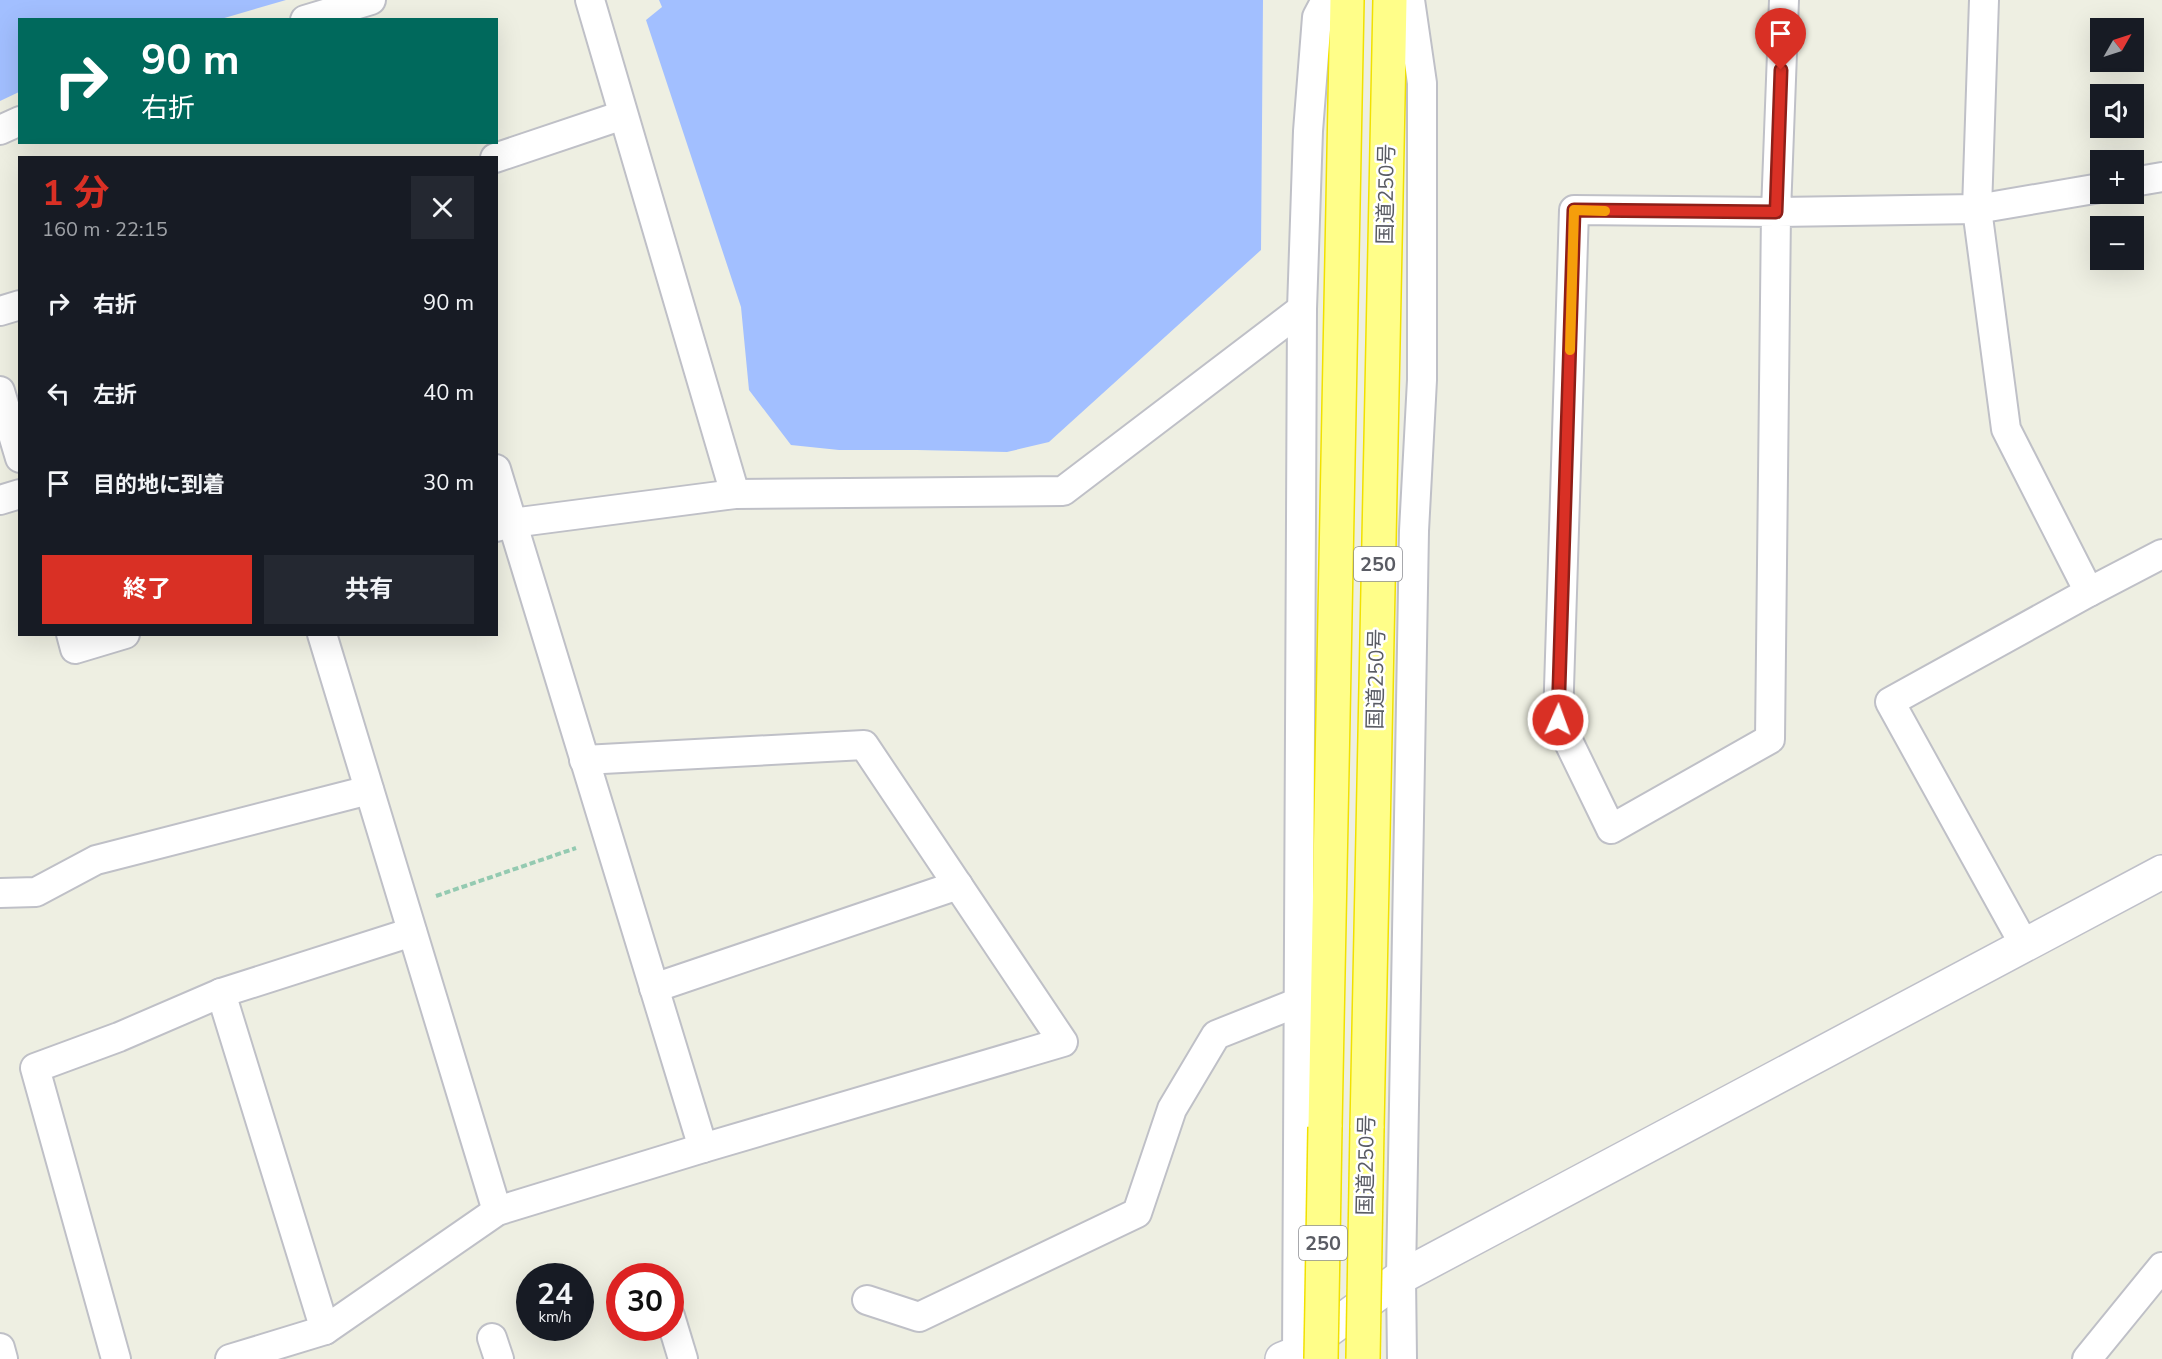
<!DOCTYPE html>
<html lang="ja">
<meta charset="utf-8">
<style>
:root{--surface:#171b24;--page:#242831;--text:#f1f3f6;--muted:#9ea1a6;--accent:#d93025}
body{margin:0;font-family:"Nunito Sans","Noto Sans JP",sans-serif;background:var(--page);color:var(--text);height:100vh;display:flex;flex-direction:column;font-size:22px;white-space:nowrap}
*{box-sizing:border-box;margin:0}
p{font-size:20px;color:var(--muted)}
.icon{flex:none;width:33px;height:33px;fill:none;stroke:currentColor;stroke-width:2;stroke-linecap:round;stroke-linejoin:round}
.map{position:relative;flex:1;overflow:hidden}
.drawer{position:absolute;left:18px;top:156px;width:480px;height:480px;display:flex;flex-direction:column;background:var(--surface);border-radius:0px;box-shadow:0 6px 24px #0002}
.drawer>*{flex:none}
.guide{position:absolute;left:18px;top:18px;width:480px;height:126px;border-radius:0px;box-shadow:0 6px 24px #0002;background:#00695c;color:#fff;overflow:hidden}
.needle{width:39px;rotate:51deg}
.fabs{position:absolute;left:2090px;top:18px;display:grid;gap:12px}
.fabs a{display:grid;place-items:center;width:54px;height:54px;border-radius:0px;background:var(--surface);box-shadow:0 6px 24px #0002;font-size:30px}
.speed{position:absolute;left:516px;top:1263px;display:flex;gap:12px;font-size:30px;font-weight:700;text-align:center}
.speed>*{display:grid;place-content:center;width:78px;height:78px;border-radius:50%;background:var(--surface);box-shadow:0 6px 24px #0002;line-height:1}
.speed small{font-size:15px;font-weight:400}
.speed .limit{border:9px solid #d22;background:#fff;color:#111}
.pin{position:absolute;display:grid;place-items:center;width:51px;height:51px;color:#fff;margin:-62px -26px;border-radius:50% 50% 50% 0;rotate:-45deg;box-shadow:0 0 6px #0007}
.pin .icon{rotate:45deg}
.me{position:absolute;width:66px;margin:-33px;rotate:2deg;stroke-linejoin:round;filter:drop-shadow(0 0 4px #0008)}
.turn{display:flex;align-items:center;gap:21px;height:126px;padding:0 24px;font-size:27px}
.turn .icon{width:78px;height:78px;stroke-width:2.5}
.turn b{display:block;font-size:42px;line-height:51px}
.round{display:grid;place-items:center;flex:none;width:63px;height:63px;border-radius:0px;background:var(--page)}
.head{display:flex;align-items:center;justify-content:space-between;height:102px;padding:0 24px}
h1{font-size:36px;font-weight:700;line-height:45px;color:var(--accent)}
.primary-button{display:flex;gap:12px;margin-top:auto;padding:12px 24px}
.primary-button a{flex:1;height:69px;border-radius:0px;background:var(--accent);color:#fff;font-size:24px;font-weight:700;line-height:69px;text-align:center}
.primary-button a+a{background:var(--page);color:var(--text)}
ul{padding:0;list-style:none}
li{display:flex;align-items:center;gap:18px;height:90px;padding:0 24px}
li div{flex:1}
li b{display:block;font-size:22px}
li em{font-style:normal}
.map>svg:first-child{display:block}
.water{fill:#a2bfff}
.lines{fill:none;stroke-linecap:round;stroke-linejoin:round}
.street-casing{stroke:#bfc0c7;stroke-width:32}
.secondary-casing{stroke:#bfc0c9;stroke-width:36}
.highway-casing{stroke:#f1e100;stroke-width:36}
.path{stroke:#94cab1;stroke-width:4;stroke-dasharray:6 3;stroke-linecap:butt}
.street{stroke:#fff;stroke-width:28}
.secondary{stroke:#fff;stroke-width:33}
.highway{stroke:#fffe89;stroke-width:33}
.highway-bridge-casing{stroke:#f1e100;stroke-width:36;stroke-linecap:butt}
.highway-bridge{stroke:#fffe89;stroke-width:33}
.route-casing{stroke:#8d1f18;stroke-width:15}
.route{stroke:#d93025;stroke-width:10}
.slow{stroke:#f59e0b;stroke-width:10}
.labels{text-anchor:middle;stroke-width:5;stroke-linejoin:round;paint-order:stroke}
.shield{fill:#fff;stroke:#8c8d92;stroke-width:1.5}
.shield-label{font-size:20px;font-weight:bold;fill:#5a5c64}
.street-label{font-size:21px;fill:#5a5c64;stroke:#fff}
</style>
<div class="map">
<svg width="2162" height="1359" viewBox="0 0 2162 1359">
<rect width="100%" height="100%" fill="#eeefe2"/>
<g class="water">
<path d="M0 0H286L221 19 20 20 19 92 0 101Z"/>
<path d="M659 0H1263L1261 250 1049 442 1007 452 917 450H839L791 445 749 390 741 307 646 20 662 7Z"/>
</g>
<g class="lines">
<g class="street-casing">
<g id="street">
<path d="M590 0 735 494"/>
<path d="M1784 0 1776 212 1770 739 1611 829 1558 720 1574 210 1776 212 1977 209 2100 188"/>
<path d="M1984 0 1977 209 2006 429 2089 592"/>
<path d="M305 20 371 0"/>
<path d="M0 130 20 121"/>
<path d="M495 158 623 115"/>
<path d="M2133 182 2162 177"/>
<path d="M0 311 20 305"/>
<path d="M0 391 20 458"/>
<path d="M496 469 703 1148"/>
<path d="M0 500 20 494"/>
<path d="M496 527 512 523 735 494 1063 491 1302 309"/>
<path d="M71 634 75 649 125 634"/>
<path d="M322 634 497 1211"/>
<path d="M0 893 36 892 96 860 369 790"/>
<path d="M2025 946 1890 702 2089 592 2162 554"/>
<path d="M654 988 958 885"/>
<path d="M221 993 325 1330"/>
<path d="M867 1300 919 1317 1137 1213 1172 1109 1216 1035 1299 1002"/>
<path d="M670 1316 683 1359"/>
<path d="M492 1338 499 1359"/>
<path d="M0 1348 3 1359"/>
<path d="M116 1359 35 1068 119 1037 221 993 412 932"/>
<path d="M230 1359 325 1330 497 1211 703 1148 1063 1042 864 745 584 760"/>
<path d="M1297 1359 1302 309 1308 131 1317 17 1326 0"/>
<path d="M1402 1359 1401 1277 1414 531 1422 380V83L1410 0"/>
<path d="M2087 1359 2162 1267"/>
</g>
</g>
<g class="secondary-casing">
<path id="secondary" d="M1282 1359 1297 1353 1401 1277 2162 872"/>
</g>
<g class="highway-casing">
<g id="highway">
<path d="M1325 1127 1347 0"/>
<path d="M1367 1128 1390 0"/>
</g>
</g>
<path class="path" d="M436 896 576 848"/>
<use href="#street" class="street"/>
<use href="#secondary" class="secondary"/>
<use href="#highway" class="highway"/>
<g class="highway-bridge-casing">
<g id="highway-bridge">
<path d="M1321 1359 1325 1127"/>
<path d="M1363 1359 1367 1128"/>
</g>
</g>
<use href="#highway-bridge" class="highway-bridge"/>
</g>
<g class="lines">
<g class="route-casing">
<path id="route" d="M1558 720 1574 210 1776 212 1781 70"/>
</g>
<use href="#route" class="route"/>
<path class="slow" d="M1570 350 1574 210 1605 211"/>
</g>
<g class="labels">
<g class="shield">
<rect x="1354" y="547" width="48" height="34" rx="4.5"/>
<rect x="1299" y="1226" width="48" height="34" rx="4.5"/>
</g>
<g class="shield-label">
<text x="1378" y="571">250</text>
<text x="1323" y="1250">250</text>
</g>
<g class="street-label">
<text transform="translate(1386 194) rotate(-89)" y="7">国道250号</text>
<text transform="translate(1376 679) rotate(-89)" y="7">国道250号</text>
<text transform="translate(1366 1165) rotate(-89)" y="7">国道250号</text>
</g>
</g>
</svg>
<div class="fabs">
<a><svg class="needle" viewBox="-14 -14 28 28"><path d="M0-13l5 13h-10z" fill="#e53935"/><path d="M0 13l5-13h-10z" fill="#9ea1a6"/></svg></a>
<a><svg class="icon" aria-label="sound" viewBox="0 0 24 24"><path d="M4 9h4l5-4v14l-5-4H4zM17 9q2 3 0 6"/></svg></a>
<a>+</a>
<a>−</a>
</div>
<div class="speed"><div>24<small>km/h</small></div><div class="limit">30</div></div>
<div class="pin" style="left:1781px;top:70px;background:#d93025"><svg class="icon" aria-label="arrive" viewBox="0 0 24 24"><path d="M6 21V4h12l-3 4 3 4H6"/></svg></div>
<svg class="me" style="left:1558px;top:720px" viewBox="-20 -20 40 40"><circle r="17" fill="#d93025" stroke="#fff" stroke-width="3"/><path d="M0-11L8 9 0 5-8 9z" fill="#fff"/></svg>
<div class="guide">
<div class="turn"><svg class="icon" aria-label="right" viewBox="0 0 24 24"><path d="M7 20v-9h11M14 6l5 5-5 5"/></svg><div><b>90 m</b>右折</div></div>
</div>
<section class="drawer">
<div class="head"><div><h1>1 分</h1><p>160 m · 22:15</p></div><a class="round"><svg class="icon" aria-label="close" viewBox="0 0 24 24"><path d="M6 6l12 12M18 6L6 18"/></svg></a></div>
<ul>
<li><svg class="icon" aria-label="right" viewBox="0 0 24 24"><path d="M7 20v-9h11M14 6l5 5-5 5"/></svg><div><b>右折</b></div><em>90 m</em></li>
<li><svg class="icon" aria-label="left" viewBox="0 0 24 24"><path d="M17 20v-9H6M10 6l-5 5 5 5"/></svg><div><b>左折</b></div><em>40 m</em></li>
<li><svg class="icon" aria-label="arrive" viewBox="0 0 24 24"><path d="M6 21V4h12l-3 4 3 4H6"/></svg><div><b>目的地に到着</b></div><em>30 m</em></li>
</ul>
<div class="primary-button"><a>終了</a><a>共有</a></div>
</section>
</div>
